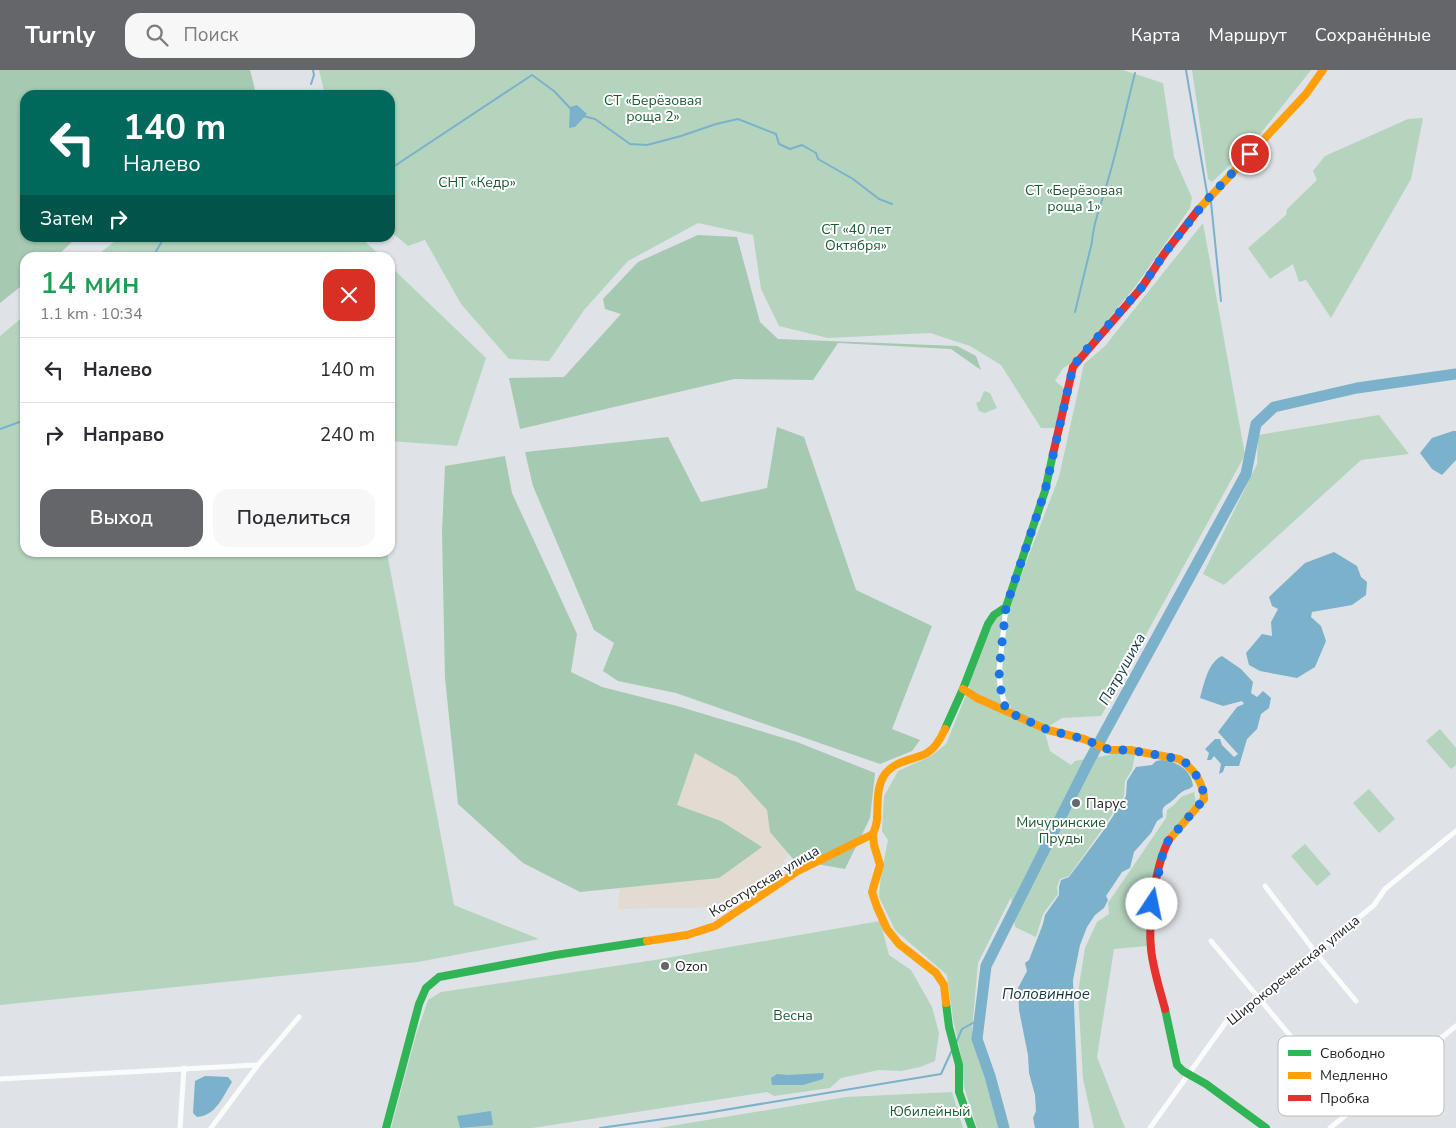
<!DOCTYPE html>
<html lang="ru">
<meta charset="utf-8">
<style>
:root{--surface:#fff;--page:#f7f7f7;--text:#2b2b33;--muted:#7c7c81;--line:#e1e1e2;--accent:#64666a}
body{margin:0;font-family:"Nunito Sans",sans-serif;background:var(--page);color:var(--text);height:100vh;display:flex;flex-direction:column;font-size:19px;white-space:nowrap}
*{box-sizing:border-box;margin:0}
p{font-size:16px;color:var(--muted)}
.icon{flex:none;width:28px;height:28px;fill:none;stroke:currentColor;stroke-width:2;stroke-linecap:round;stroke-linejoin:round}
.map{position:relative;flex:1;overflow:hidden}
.drawer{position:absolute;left:20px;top:182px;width:375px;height:305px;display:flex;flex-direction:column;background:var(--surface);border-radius:15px;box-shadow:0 1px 4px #0004}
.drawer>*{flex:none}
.guide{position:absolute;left:20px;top:20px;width:375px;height:152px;border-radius:15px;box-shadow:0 1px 4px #0004;background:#00695c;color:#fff;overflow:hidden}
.pin{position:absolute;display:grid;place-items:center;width:42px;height:42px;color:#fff;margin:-21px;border:2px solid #fff;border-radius:50%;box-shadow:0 1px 5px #0007}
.me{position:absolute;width:55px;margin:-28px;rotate:11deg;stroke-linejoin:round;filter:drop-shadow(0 0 4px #0008)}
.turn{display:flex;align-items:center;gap:18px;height:105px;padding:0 20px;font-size:22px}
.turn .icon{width:65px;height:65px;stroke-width:2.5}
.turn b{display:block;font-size:35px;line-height:42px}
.then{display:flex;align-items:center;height:48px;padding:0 20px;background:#0003;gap:10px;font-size:19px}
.round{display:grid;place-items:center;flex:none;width:52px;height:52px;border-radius:15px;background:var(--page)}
.summary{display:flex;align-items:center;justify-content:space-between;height:85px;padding:0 20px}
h1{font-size:30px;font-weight:600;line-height:38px;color:#1e9e55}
.primary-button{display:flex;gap:10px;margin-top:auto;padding:10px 20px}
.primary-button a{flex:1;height:58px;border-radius:15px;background:var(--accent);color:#fff;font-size:20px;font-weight:600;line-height:58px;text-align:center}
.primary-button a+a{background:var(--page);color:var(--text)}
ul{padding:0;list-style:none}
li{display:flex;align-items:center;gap:15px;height:65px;padding:0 20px;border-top:1px solid var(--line)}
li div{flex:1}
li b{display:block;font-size:19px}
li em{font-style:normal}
header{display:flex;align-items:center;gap:30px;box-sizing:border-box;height:70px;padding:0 25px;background:var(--accent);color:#fff}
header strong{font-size:24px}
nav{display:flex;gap:28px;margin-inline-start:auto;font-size:18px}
.search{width:350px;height:45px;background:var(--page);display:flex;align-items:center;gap:12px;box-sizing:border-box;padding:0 18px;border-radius:15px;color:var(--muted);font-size:19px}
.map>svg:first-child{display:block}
.medical{fill:#e1dbd2}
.green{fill:#b5d4be}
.forest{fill:#a6c9b2}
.water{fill:#7bb1ca}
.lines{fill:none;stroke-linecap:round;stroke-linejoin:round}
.stream{stroke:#7bb1ca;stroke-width:2}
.river{stroke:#7bb1ca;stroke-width:11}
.street{stroke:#fafbfb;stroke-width:5}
.fast{stroke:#30b455;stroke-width:8}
.slow{stroke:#ff9f0a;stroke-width:8}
.jam{stroke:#e5322d;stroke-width:8}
.route{stroke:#1a73e8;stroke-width:9;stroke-dasharray:0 16.2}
.poi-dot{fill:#64666a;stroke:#fff;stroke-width:2}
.labels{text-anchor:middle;stroke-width:4;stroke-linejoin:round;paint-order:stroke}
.park-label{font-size:14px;fill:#195b30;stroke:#fff}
.poi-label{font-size:14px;fill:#222427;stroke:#fff;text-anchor:start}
.street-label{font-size:14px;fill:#222427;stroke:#fff}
.water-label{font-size:15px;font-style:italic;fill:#143746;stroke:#fff}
.key{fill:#fff;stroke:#bdbdbe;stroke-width:1}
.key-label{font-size:14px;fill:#222427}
</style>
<header>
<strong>Turnly</strong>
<div class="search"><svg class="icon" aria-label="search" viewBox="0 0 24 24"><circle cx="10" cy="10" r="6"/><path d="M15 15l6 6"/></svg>Поиск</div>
<nav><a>Карта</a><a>Маршрут</a><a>Сохранённые</a></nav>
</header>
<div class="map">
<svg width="1456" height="1058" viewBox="0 0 1456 1058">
<rect width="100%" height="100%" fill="#dfe2e6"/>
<path class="medical" d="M691 678 755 704 798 766 782 795 716 837 618 839 620 815Z"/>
<g class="green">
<path d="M319 0H1123L1163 13 1174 87 1192 128 1190 138 1135 217 1072 293 1063 298 1055 311 1065 319 1055 358H1041L1001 295 970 276 930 263 828 268 779 256 761 219 753 165 698 153 628 191 584 240 549 291 509 289 461 234 425 170 408 176 390 161V25H325Z"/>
<path d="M1192 0H1311L1253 73 1212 112 1208 109Z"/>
<path d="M1423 48 1411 109 1331 248 1306 210 1299 212 1293 194 1270 209 1248 178 1286 145 1287 139 1317 110 1313 101 1325 86 1408 49Z"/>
<path d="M1203 153 1245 385 1101 646 1062 648 1049 656 1012 640 1005 625 1002 605 1007 542 1059 407 1084 294 1105 276Z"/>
<path d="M119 168H361L382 187H95Z"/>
<path d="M390 196 486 288 457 376 390 371Z"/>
<path d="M25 245V482L387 483 454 835 539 869 418 892 0 935V266Z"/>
<path d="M984 321 990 323 997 338 985 343 979 341 976 333 980 331Z"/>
<path d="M1379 345 1409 384 1361 390 1224 515 1203 504 1257 394 1258 365Z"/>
<path d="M1001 543 1003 548 997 602 1003 635C990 630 972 627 967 613L990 552Z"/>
<path d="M966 625 1045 663 1050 681 1071 695 1075 691 1109 685 1114 682 1135 684 1132 700 1125 711 1124 726 1101 761 1069 806 1060 809 1057 817 1058 824 1043 844 1036 867 1015 857 1011 827 978 893 972 960 1000 1058H977L964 1017 961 986 953 949 947 905 895 860 879 827 881 805 888 770 882 761 884 726 898 701 931 686 946 674Z"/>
<path d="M1440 659 1456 678V695L1451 699 1426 671Z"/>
<path d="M1369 719 1395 749 1379 763 1353 733Z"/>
<path d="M1194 722 1196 732 1164 770 1147 826V876L1114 879 1097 987 1125 1058H1094L1083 1009 1078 922 1085 878 1097 852 1109 844 1108 833 1166 748 1167 740 1174 735 1181 727Z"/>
<path d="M1305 774 1331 804 1317 816 1291 786Z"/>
<path d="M880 851 889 885 911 900 932 937 939 963 935 991 920 997 901 1001 879 1000 841 1008 830 1018 774 1026 767 1022 532 1058H391L416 965 428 930 441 922 655 890Z"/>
<path d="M952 1022 963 1058H659L846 1027Z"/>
</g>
<g class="forest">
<path d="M0 0H250L256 24 25 25V168H76L56 187 25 188V213L0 233Z"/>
<path d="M698 165 737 167 760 252 778 269 957 276 976 286 981 300 951 279 838 273 813 310 734 309 520 359 509 308 564 307 621 244 605 239 603 229 638 192Z"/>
<path d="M777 357 804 367 856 520 932 556 892 659 920 670 912 681 880 694 676 623 618 611 603 601 614 573 594 560 533 416 525 382 668 367 701 432 767 418Z"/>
<path d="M505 386 512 423 577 564 571 602 602 617 677 636 797 672 875 703 870 748 845 799 794 790 770 762 767 740 737 707 695 683 677 735 721 751 762 777 719 808 580 822 523 793 458 734 445 608 442 463 445 396Z"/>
</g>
<g class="water">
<path d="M577 35 587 44 575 57 569 58 570 37Z"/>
<path d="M1453 361H1456V390L1442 405 1432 399 1420 383 1432 368Z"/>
<path d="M1334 482 1357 496 1361 507 1367 512 1366 525 1352 535 1312 542 1311 547 1321 556 1326 571 1315 597 1297 608 1260 601 1249 595 1246 583 1262 564 1272 566 1271 552 1278 539 1272 536 1269 527 1305 493Z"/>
<path d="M1222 586 1241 599 1253 612 1251 623 1257 627 1263 621 1271 628 1269 638 1261 644 1257 659 1247 669 1239 696H1225L1223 702 1219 704 1221 694 1214 686 1211 690H1207L1209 683 1205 679 1215 669H1220L1222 675 1234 687 1238 684 1218 662 1237 637 1244 634 1242 631 1223 636 1200 628C1204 614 1208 592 1222 586Z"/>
<path d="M1162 690C1177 692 1191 699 1193 716 1189 720 1186 719 1182 722 1178 724 1176 728 1173 730 1165 737 1161 735 1163 747L1157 751 1151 763 1134 782 1130 798 1122 802 1106 826 1108 830 1104 838 1095 845 1087 857 1080 875 1073 910 1079 1058H1035L1033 1048 1036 1041 1035 1025 1029 1003 1028 985 1019 940 1018 918 1027 901 1025 893 1029 890 1043 854 1045 845 1059 825V817L1061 810 1069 807 1104 760 1126 726 1127 711 1136 697 1152 695 1156 691Z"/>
<path d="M824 1003 823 1009 803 1015H772L771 1008 777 1004 788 1005Z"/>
<path d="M205 1006 228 1007 232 1012C223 1026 216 1046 197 1047L193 1043 195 1011Z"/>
<path d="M491 1041 493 1055 460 1058 457 1046Z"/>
</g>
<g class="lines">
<g class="stream">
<path d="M1186 0 1207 123"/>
<path d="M311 14 314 5 313 0"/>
<path d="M313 21 314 25"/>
<path d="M583 46 595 49 630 74 647 75 681 66 716 54 738 49 776 64 779 74 790 79 802 75 816 83 818 89 853 109 879 129 892 134"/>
<path d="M390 99 532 5 554 21 571 39"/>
<path d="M1211 132 1221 231"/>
<path d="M152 188 164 168"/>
<path d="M1075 242 1092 172C1093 153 1100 138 1105 120 1117 82 1125 42 1135 3"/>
<path d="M0 359 25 350"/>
<path d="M956 973 962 959 980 949"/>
<path d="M600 1058 706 1043 941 1004 952 980"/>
</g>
<path class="river" d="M1004 1058 990 1006 977 969 986 896 1088 693 1246 404 1256 354 1274 337 1357 318 1456 304"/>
<g class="street">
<path d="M1006 537 999 600 1000 616 1006 641"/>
<path d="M1265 816 1316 883 1356 931"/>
<path d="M1211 871 1298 975"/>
<path d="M0 1009 258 995"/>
<path d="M180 1058 184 998"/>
<path d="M211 1058 258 995 299 947"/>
<path d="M1150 1058 1226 952 1316 883 1374 835 1385 819 1456 761"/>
<path d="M1330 1058 1456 956"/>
</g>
<g class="fast">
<path d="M945 659 963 619 988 554 994 545 1006 537 1045 421 1053 384"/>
<path d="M946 933 949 957 959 995V1022L972 1058"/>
<path d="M1165 939 1177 995 1183 1001 1206 1014 1266 1058"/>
<path d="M386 1058 419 934 426 918 439 907 556 885 647 871"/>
</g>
<g class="slow">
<path d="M1198 140 1306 24 1323 0"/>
<path d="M963 619 977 628 1048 660 1084 669 1110 680H1130L1179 689C1192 697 1204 713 1204 729L1169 770"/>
<path d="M873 764 874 775 880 795 872 822 877 837 887 859 899 874 936 903 944 915 946 933"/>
<path d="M647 871 687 865 715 856 798 801 873 764C875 759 877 754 877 749 878 734 876 717 885 704 896 690 914 690 927 683 936 678 941 668 945 659"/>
</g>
<g class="jam">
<path d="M1053 384 1073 297 1142 217 1164 184 1198 140"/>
<path d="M1165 939C1160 920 1153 899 1151 879 1148 851 1155 795 1169 770"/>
</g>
</g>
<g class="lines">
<path class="route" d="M1152 834 1163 783 1168 771 1204 729V723L1196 705 1186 693 1179 689 1130 680H1110L1084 669 1048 660 1006 641 1000 616 999 600 1006 537 1045 421 1073 297 1080 287 1142 217 1164 184 1205 132 1250 84"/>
</g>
<g class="poi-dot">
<circle cx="1076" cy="733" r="5"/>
<circle cx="665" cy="896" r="5"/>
</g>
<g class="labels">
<g class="park-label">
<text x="653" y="35">СТ «Берёзовая<tspan x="653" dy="16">роща 2»</tspan></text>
<text x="477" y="117">СНТ «Кедр»</text>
<text x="1074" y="125">СТ «Берёзовая<tspan x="1074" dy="16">роща 1»</tspan></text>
<text x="856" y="164">СТ «40 лет<tspan x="856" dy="16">Октября»</tspan></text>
<text x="1061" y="757">Мичуринские<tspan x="1061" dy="16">Пруды</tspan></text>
<text x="793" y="950">Весна</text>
<text x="930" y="1046">Юбилейный</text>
</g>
<g class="poi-label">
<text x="1086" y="738">Парус</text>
<text x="675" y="901">Ozon</text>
</g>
<g class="street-label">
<text transform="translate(764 811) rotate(-31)" y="5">Косотурская улица</text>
<text transform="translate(1293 900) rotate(-39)" y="5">Широкореченская улица</text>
</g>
<g class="water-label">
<text transform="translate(1122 599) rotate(-61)" y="5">Патрушиха</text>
<text x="1046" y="929">Половинное</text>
</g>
</g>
<rect x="1278" y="966" width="166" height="80" rx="8" class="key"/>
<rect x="1288" y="980" width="23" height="6" fill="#30b455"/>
<rect x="1288" y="1002" width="23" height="7" fill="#ff9f0a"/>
<rect x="1288" y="1025" width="23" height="6" fill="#e5322d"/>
<g class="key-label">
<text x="1320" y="988">Свободно</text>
<text x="1320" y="1010">Медленно</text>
<text x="1320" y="1033">Пробка</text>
</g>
</svg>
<div class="pin" style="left:1250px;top:84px;background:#d93025"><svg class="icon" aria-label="arrive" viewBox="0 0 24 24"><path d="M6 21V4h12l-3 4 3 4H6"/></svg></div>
<svg class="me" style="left:1152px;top:834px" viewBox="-20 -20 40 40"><circle r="19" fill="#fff"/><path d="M0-13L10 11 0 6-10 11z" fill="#1a73e8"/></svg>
<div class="guide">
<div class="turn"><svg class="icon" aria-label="left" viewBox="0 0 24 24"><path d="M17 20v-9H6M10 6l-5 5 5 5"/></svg><div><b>140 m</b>Налево</div></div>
<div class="then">Затем<svg class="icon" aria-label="right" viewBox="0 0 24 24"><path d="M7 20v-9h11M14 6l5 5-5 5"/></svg></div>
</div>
<section class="drawer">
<div class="summary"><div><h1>14 мин</h1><p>1.1 km · 10:34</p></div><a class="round" style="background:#d93025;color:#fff"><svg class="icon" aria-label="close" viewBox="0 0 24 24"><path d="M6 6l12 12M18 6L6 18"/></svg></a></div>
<ul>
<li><svg class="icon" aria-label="left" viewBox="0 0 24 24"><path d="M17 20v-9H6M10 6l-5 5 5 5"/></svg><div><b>Налево</b></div><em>140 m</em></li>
<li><svg class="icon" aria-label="right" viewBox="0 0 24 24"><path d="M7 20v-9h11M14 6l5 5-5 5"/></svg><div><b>Направо</b></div><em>240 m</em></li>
</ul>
<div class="primary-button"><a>Выход</a><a>Поделиться</a></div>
</section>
</div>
